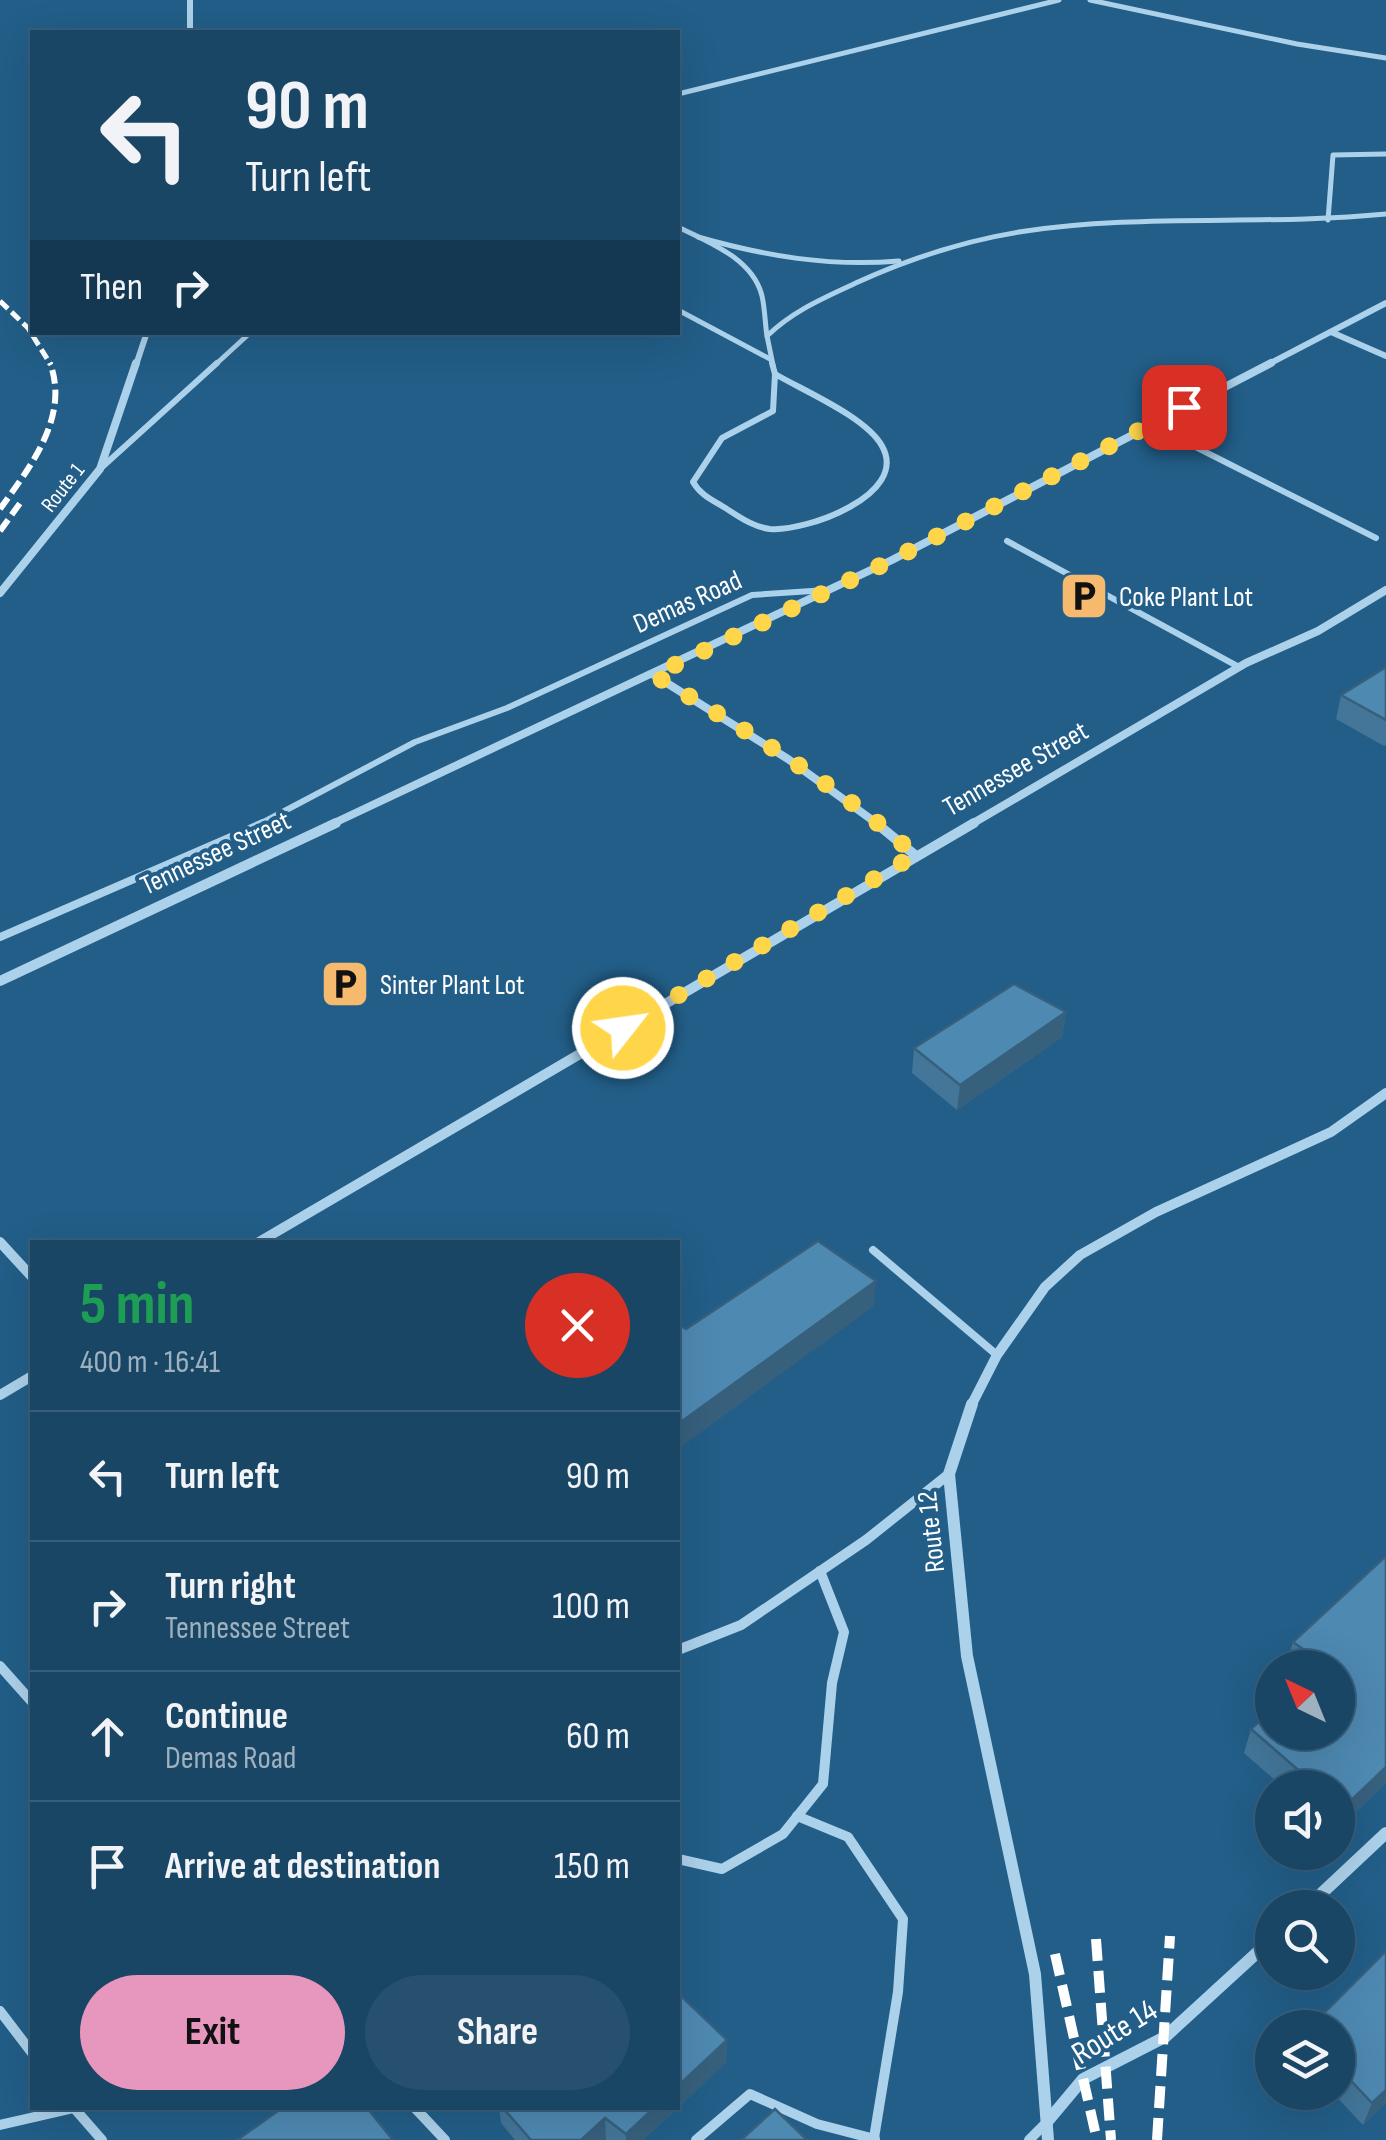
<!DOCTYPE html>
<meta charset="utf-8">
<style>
:root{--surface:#1a4666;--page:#27506f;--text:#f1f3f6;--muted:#9fb1bf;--line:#385e7a;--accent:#e797bd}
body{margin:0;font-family:"Sofia Sans Condensed",sans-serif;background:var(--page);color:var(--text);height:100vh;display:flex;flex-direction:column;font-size:38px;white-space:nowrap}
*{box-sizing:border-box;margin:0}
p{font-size:32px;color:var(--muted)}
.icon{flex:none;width:55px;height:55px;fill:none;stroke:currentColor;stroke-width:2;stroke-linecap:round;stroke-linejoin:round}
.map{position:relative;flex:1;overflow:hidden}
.drawer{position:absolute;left:30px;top:1240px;width:650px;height:870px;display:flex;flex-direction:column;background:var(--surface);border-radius:0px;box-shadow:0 10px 40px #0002,0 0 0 2px var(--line)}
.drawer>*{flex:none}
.banner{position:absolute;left:30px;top:30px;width:650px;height:305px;border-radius:0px;box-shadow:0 10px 40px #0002,0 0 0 2px var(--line);background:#1a4666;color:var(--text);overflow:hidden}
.needle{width:65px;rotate:317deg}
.buttons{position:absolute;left:1255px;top:1650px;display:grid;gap:20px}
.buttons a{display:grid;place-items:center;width:100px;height:100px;border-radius:50%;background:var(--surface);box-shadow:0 10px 40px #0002,0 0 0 2px var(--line);font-size:50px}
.pin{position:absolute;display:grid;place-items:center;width:85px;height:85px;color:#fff;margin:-42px;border-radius:20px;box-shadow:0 5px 15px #0006}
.me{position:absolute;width:110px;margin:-55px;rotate:60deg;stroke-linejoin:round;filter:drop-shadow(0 0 8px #0008)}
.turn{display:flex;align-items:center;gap:35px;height:210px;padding:0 50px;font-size:45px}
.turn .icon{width:130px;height:130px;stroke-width:2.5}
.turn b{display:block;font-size:70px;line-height:85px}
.then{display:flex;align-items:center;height:95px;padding:0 50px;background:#0003;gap:20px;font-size:38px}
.round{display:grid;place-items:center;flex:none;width:105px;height:105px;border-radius:52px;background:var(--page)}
.head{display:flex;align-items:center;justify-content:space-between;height:170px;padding:0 50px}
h1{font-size:60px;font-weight:700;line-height:75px;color:#1e9e55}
.action{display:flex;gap:20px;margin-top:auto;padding:20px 50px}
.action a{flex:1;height:115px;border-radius:60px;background:var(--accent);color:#111;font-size:40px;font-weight:700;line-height:115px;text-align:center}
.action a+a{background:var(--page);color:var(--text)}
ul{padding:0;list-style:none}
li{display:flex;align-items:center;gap:30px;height:130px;padding:0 50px;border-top:2px solid var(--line)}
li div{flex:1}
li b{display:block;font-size:38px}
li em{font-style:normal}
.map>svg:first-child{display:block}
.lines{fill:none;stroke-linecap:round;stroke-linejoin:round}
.service-far3{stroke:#acd1ea;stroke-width:5}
.service-far2{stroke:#acd1ea;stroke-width:6}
.service-far1{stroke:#acd1ea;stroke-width:8}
.service{stroke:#acd1ea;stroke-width:10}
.minor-far3{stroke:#acd1ea;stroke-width:6}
.minor-far2{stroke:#acd1ea;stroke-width:8}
.minor-far1{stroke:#acd1ea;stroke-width:10}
.minor{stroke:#acd1ea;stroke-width:12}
.rail-far2{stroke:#fff;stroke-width:5;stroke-dasharray:11 5;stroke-linecap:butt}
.rail-far1{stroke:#fff;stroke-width:6;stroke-dasharray:14 6;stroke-linecap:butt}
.rail{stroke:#fff;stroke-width:10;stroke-dasharray:22 10;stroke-linecap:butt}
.wall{fill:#437699}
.shaded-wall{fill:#37607d}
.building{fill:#4e89b2;stroke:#37607d;stroke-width:2.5}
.route{stroke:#ffd54a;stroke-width:18;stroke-dasharray:0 32.4}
.labels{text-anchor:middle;stroke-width:8;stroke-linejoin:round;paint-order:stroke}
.far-street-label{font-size:22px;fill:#fff;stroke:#225e88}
.poi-label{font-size:28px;fill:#fff;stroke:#225e88;text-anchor:start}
.street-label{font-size:28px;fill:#fff;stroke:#225e88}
.near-street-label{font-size:32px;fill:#fff;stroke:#225e88}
</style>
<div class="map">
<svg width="1386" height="2140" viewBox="0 0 1386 2140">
<rect width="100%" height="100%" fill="#225e88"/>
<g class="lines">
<g class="service-far3">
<path d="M1090 0 1297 44 1386 58"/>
<path d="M678 94 1059 0"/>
<path d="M1328 220 1333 155 1386 154"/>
<path d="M678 227C709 242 753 259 762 296 765 309 765 323 767 336"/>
<path d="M698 237C765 256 829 267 899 261"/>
<path d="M678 310 770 359"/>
<path d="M215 365 251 332"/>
<path d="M773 365 767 336C794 310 824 298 858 282 909 259 963 241 1019 232 1139 213 1264 226 1386 214"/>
</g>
<g class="service-far2">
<path d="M772 363 775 374"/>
<path d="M775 374C804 391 866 417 882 446 910 495 805 532 770 529 752 527 737 515 722 506 710 499 700 494 693 482L722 438 773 411Z"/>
<path d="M1150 424 1376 538"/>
<path d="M100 469 217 363"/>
<path d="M1007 541 1239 667"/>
<path d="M258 825 415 742 507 708 752 595 827 590"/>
</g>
<g class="service-far1">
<path d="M0 937 263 823"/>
<path d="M873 1250 997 1355"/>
</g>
<g class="service">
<path d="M678 1650 741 1625 866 1540 949 1474"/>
<path d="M0 1666 32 1702"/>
<path d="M797 1816 848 1837 903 1919 898 1992 874 2138"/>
<path d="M678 1859 722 1869 783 1834 823 1784 832 1683 844 1632 820 1571"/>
<path d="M0 2011 32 2053"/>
<path d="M415 2108 445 2140"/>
<path d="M0 2125 74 2108 102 2140"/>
<path d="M696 2140 750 2094 817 2124 875 2139"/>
<path d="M1029 2140 1046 2123"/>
</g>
<g class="minor-far3">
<path d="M190 0V32"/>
<path d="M1331 332 1386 356"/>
<path d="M136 365 147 332"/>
<path d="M1267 365 1386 303"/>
</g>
<g class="minor-far2">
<path d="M0 593 100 469 136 363"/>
<path d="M654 675 788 759 879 825"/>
<path d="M330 825 892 560 1271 363"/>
<path d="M970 825 1246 663 1318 631 1386 590"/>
</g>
<g class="minor-far1">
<path d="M876 823 915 855"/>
<path d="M0 981 336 823"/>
<path d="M0 1242 32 1277"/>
<path d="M259 1242 974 823"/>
<path d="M0 1395 32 1376"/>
<path d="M971 1406 997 1355 1045 1287 1080 1255 1156 1212 1331 1132 1386 1093"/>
</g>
<g class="minor">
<path d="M972 1404 949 1474 967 1656 1035 1974 1048 2140"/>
<path d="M1306 1908 1386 1833"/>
<path d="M1047 2122 1083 2079 1165 2037 1272 1939"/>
</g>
<path class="rail-far2" d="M0 301 28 328 51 365"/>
<g class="rail-far1">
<path d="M0 509C30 467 70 417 50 363"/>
<path d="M0 531 23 499"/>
</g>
<g class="rail">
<path d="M1096 1939 1111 2140"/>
<path d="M1055 1954 1097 2140"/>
<path d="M1157 2140 1170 1936"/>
</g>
</g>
<g class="wall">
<path d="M1386 667V745L1384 746 1336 719 1341 695Z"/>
<path d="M1066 1012 1062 1037 957 1110 912 1073 914 1048Z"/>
<path d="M1386 1556V1783L1338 1829V1788H1284L1244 1753 1251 1729 1338 1668H1288L1286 1666 1293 1642Z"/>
<path d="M1338 2028 1386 2103 1363 2125 1332 2092H1338Z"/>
<path d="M727 2062 643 2140H515L501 2123 499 2108H678Z"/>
</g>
<g class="shaded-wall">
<path d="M1066 1012 1062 1037 957 1110 960 1085Z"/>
<path d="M876 1281 874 1306 678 1449V1424Z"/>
<path d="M1386 1767V1783L1338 1829V1824L1343 1808Z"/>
<path d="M727 2040V2062L643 2140H626V2134L654 2108H678V2086Z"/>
<path d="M1386 2090V2103L1363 2125 1372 2103Z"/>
<path d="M605 2118 606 2140H581Z"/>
</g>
<g class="building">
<path d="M1386 667V720L1341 695Z"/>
<path d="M1014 984 1066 1012 960 1085 914 1048Z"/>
<path d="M818 1241 876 1281 678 1424V1324L686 1329Z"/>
<path d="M1386 1556V1767L1343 1808 1338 1803V1788H1319L1251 1729 1272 1710V1732H1338V1668H1319L1323 1663 1293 1642Z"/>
<path d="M1386 1951V2090L1372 2103 1338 2067V2028H1309Z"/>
<path d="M678 1993 727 2040 678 2086Z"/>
<path d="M282 2108H367L393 2140H237Z"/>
<path d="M503 2108H654L626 2134 605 2118 581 2140H531Z"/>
<path d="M775 2109 807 2140H741Z"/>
</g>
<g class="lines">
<path class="route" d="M623 1028 915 855C836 783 744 730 654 675L892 560 1184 407"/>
</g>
<defs>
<g id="parking-square" transform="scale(2.5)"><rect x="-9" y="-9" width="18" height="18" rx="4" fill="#f6ba6e" stroke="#225e88"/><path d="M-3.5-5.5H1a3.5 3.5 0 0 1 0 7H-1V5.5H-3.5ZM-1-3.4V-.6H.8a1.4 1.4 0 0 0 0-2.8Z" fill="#111"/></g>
</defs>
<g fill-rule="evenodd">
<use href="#parking-square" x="1084" y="596"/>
<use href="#parking-square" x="345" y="984"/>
</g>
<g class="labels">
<g class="far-street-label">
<text transform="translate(62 487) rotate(-52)" y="8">Route 1</text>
</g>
<g class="poi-label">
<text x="1119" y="606">Coke Plant Lot</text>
<text x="380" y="994">Sinter Plant Lot</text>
</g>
<g class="street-label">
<text transform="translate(687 601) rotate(-24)" y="10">Demas Road</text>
<text transform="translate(1015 768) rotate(-30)" y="10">Tennessee Street</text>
<text transform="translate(215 852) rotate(-25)" y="10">Tennessee Street</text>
<text transform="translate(930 1532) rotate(-96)" y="10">Route 12</text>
</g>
<g class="near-street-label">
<text transform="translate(1114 2031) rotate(-32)" y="11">Route 14</text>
</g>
</g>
</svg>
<div class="buttons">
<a><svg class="needle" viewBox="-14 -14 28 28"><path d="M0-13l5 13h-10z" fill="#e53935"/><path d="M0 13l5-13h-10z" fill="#9fb1bf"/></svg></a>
<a><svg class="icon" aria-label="sound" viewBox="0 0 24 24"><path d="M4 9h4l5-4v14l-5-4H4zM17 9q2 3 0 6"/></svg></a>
<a><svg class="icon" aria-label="search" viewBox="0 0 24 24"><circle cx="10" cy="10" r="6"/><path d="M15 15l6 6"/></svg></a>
<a><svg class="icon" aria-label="layers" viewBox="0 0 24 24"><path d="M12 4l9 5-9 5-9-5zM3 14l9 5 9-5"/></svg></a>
</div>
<div class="pin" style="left:1184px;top:407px;background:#d93025"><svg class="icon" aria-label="arrive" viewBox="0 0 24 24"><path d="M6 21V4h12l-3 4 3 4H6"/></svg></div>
<svg class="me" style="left:623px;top:1028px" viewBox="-20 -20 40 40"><circle r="17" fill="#ffd54a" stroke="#fff" stroke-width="3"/><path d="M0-11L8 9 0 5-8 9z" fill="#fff"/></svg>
<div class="banner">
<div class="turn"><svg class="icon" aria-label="left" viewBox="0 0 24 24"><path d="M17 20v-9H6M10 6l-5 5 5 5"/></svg><div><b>90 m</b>Turn left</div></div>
<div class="then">Then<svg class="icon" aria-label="right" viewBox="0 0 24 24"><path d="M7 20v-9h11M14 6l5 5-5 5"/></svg></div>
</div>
<section class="drawer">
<div class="head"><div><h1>5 min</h1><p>400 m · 16:41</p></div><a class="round" style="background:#d93025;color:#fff"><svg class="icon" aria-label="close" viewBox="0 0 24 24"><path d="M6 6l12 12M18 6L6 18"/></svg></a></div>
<ul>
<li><svg class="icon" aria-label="left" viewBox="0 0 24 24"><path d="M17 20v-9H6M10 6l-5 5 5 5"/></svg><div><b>Turn left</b></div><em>90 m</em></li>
<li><svg class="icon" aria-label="right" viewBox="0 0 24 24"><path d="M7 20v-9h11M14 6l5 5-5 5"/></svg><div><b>Turn right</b><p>Tennessee Street</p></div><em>100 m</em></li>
<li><svg class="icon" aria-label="ahead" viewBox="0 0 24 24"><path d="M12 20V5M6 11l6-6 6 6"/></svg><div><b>Continue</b><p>Demas Road</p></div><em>60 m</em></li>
<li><svg class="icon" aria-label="arrive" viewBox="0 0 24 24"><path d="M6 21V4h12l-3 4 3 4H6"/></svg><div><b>Arrive at destination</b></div><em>150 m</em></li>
</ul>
<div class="action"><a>Exit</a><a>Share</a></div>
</section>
</div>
